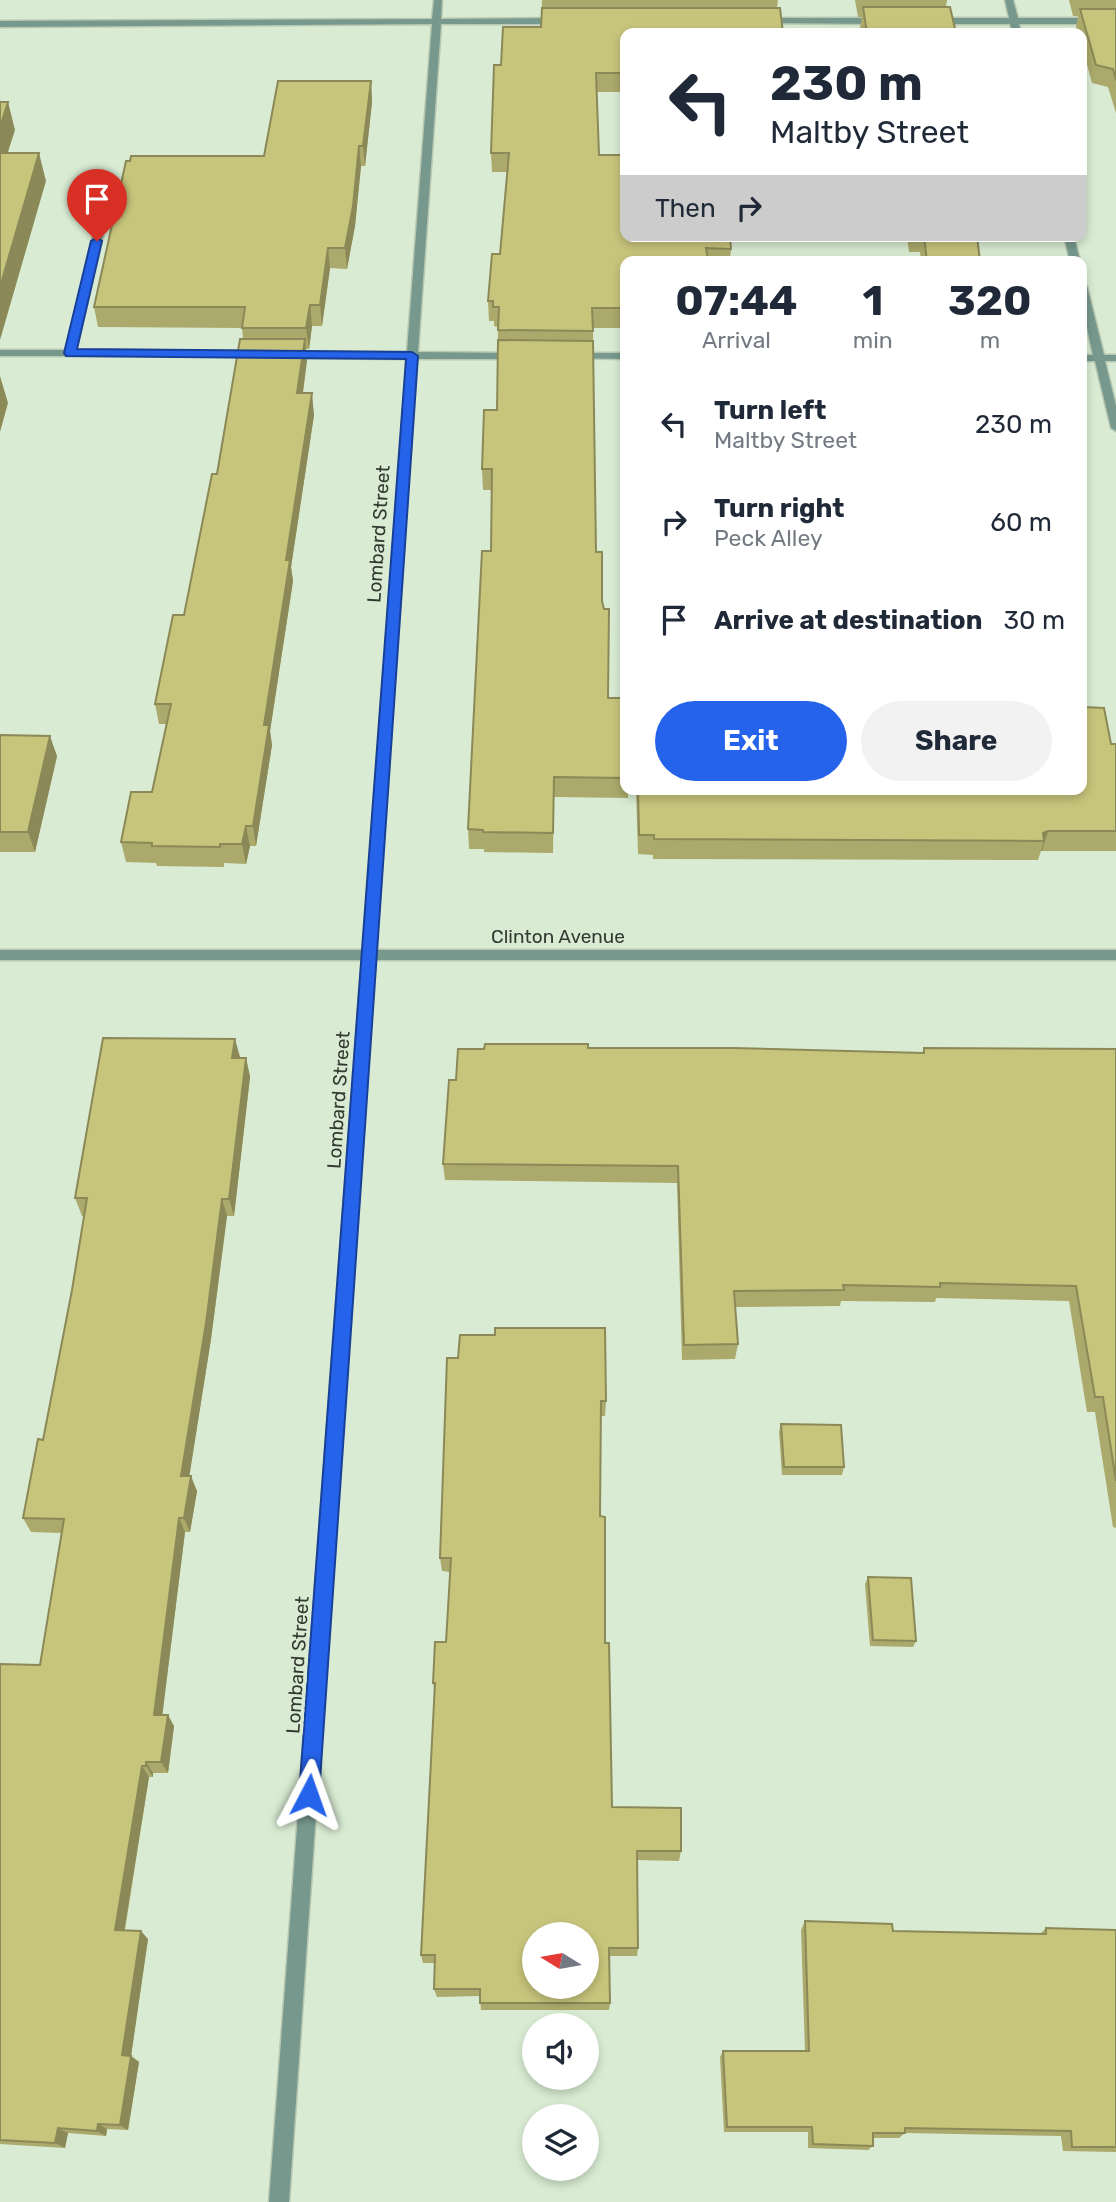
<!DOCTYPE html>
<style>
:root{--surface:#fff;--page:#f2f2f3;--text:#1f2937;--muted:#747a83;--accent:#2563eb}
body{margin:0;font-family:Rubik,sans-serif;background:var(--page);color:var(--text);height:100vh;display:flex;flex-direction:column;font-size:26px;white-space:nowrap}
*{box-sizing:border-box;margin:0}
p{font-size:23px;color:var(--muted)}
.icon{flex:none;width:38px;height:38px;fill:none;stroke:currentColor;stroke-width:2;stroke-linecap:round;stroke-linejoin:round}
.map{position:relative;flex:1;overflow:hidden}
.sheet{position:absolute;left:620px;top:256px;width:467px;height:539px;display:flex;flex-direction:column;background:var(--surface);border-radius:14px;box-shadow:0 4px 10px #0003}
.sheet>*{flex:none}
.hud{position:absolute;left:620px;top:28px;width:467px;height:214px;border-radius:14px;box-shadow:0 4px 10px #0003;background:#fff;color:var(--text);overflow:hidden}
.needle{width:46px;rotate:281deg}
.controls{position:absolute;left:522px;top:1922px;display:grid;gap:14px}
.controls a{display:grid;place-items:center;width:77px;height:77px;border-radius:50%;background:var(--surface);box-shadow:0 4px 10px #0003;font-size:35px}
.pin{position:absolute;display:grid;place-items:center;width:60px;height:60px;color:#fff;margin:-72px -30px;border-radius:50% 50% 50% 0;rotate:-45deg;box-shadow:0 0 7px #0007}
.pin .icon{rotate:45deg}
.me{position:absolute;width:77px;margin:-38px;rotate:4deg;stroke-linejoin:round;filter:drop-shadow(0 0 5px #0008)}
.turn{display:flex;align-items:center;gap:24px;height:147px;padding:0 35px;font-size:32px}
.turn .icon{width:91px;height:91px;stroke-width:2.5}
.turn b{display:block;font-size:49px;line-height:60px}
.then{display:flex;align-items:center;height:66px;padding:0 35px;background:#0003;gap:14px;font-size:26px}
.eta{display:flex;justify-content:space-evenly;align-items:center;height:119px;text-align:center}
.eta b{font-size:42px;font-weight:700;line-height:49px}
.cta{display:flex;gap:14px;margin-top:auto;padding:14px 35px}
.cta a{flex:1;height:80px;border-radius:42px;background:var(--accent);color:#fff;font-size:28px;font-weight:700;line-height:80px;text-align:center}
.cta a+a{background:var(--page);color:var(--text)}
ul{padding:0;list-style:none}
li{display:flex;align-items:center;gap:21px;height:98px;padding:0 35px}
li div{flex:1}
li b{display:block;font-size:26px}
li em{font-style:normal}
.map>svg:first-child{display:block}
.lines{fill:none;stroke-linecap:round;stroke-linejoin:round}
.street-casing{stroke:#b8c8b2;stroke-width:3}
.street{fill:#77998d;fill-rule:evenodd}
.wall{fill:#aba96b}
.shaded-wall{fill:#8b8957}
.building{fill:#c7c47c;stroke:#8b8957;stroke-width:2;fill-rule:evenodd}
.route{fill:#2563eb;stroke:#184099;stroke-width:2}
.labels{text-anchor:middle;stroke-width:7;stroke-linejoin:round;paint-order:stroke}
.street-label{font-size:19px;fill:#323930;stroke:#d9ecd3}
</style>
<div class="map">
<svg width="1116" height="2202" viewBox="0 0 1116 2202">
<rect width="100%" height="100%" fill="#d9ecd3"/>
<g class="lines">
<g class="street-casing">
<g id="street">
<path d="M434 0H442L441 19 558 18 562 21 558 24H441L418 352 515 353 520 356 515 359H417L376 950H1116V960H375L289 2202H269L362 960H0V950H363L407 359 290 358 285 355 290 352H407L432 24 0 27V21L432 19Z"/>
<path d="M1005 0H1013L1018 18H1116V24H1019L1021 33H1013L1010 24H935L931 21 935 18H1009Z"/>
<path d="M764 18H880L884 21 880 24 761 23V19Z"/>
<path d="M102 216 107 219 76 350 256 351 260 352V356H0V350H66L97 219Z"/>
<path d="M1064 236H1074L1080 261H1070Z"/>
<path d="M1082 283 1087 286 1104 355H1116V361H1105L1116 406V431L1111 428 1095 361H1082V355H1093L1082 305Z"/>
<path d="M574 353H625V359L570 358 569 356Z"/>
</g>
</g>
<use href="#street" class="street"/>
</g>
<g class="wall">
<path d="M542 0H778L777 8 625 33V92H597L599 155 731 249 730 261H625V328H593L596 552 602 601 608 698 625 710V789H628V798L554 797 553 853 484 852V849H469L468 829 491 551 492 490H483L482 469 497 410 498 327 494 326V321H489L488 301 500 254 507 172H492L491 153 501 65 541 27Z"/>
<path d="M855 0H947L946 7 956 33H861L860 27 862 17H858Z"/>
<path d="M1069 0H1116V113L1108 87 1092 83 1082 46V33H1078L1076 27 1078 16H1073Z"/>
<path d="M371 81 372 102 365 166H361L355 226 347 269 330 268 322 326H312L309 349H306L307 360 303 393 314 415 291 567 293 581 270 731 272 745 256 846H250L246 864 224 863V867L157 866 156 863 126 862 121 842 152 792 167 724H159L155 704 184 615 217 474 243 339 242 328 98 327 94 307 264 156Z"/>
<path d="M907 236H977L980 261H921L920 252H909Z"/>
<path d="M1085 707 1111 744H1116V851H1041L1038 860 653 859V855L638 854 636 789H1082Z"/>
<path d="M0 735 57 756 35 852H0Z"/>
<path d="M588 1048 922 1053 924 1048 1116 1049V1528L1113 1527 1095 1412H1087L1069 1301 936 1298 935 1302 841 1301 840 1306 735 1307 738 1344 735 1359 682 1360 677 1183 445 1180 443 1164 456 1080Z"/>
<path d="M240 1058H246L250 1077 234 1216H227L211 1339 189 1476 197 1491 190 1532H185L162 1715 174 1726 168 1773H153V1777H149L125 1930 148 1939 131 2056 139 2062 128 2130 107 2129 106 2136 68 2133 65 2148 0 2144V1664L40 1665 62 1533 31 1532 23 1518 43 1440 72 1290 84 1216H82L75 1198Z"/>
<path d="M458 1358 606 1401 605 1416H601L600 1516 612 1807 681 1851 679 1861 637 1860 638 1948 637 1956H609L610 2003 609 2010H481L480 1996 437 1997 434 1989 435 1963H423L421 1955 435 1693 433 1683 446 1642 450 1572 442 1571 440 1558Z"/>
<path d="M781 1424 844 1467 842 1475H782L779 1432Z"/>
<path d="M868 1577 916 1641 913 1647 870 1646 865 1584Z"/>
<path d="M805 1921 893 1931 1040 1934 1046 1928 1116 1930V2152L1063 2151 1061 2136 905 2133 899 2138H873V2146L868 2150 808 2148V2132H724L720 2057 723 2051H805L801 1930Z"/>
</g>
<g class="shaded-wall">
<path d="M371 81 372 102 365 166 363 146Z"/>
<path d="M8 102 15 130 0 177V127Z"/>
<path d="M359 146 361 166 355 226 347 269 345 248Z"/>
<path d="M39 153 46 181 0 340V287Z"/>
<path d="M328 248 330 268 322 326 320 305Z"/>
<path d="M310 305 312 326 309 349 306 328Z"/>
<path d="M305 339 307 360 300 414 297 393Z"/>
<path d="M0 376 8 403 0 432Z"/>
<path d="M312 393 314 415 291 567 293 581 270 731 272 745 256 846 253 826 264 725 286 560Z"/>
<path d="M50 736 57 756 35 852 28 832Z"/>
<path d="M246 826 250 846 246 864 242 844Z"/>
<path d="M1048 831 1042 851H1041L1044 841 1043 833Z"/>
<path d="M235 1039 240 1057 237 1076 232 1058Z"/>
<path d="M246 1058 250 1077 234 1216 229 1199Z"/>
<path d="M222 1199 227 1216 211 1339 187 1491 181 1476Z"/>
<path d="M191 1476 197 1491 190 1532 184 1518Z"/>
<path d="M179 1518 185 1532 161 1726 154 1715Z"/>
<path d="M168 1715 174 1726 168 1773 161 1762Z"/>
<path d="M146 1762 153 1773V1777L146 1766Z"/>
<path d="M142 1766 149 1777 123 1938 115 1930Z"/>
<path d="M141 1931 148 1939 131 2056 139 2062 128 2130 120 2125 122 2055Z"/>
<path d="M98 2124 107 2129 106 2136 97 2131Z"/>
<path d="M58 2128 68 2133 65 2148 55 2143Z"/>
</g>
<g class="building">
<path d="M863 7H950L956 33H867Z"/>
<path d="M542 8H780L783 33H625V73H596L599 155H625V236H730L731 249 706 248 708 261H625V308H592L593 331 498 330 499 307H493V301H488L492 254H500L509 153H491L494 65H501L503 27H541Z"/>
<path d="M1080 9H1116V80L1113 69 1096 65Z"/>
<path d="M278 81H371L363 146H359L353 206 345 248H328L320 305H310L306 328H242L245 307H94L126 161H130L131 156H264Z"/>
<path d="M0 102H8L0 127Z"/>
<path d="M0 153H39L0 287Z"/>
<path d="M924 236H977L980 261H927Z"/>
<path d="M240 339H305L297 393H312L286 560H290L264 725H269L253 826H246L242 844H220V847L152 846V843L121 842 131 792H152L171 704H155L173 615H184L212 474H217Z"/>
<path d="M498 340 593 341 596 552H602V601L604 609H609L608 698H624L625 778 554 777 553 833 483 832V830L468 829 482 551H491L492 469H482L484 410H497Z"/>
<path d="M1082 688 1085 707 1104 708 1111 744H1116V831H1048L1043 833 1044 841 654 839V835H639L638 789H1082Z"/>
<path d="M0 735 50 736 28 832H0Z"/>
<path d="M103 1038 235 1039 232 1058H246L229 1199H222L206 1323 181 1476H191L184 1518H179L154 1715H168L161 1762H146V1766H142L115 1930 141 1931 122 2055 131 2056 120 2125 98 2124 97 2131 58 2128 55 2143 0 2140V1664L40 1665 64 1519 23 1518 38 1439 43 1440 72 1290 87 1198H75Z"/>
<path d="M485 1044H588V1048H733L924 1053V1048L1116 1049V1481L1103 1397H1095L1076 1286 940 1283V1287L843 1285 844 1290 734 1291 738 1344 684 1345 678 1166 443 1164 449 1080H456L458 1049H484Z"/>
<path d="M495 1328H605L606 1401H601L600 1516 605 1517V1643H609L612 1807 681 1808V1851H637L638 1948H609L610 2003H480V1989H434L435 1955H421L435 1683H433L435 1642H446L451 1558H440L447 1358H458L460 1335H495ZM534 1934H586V1986H534Z"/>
<path d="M781 1424 841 1425 844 1467H784Z"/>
<path d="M868 1577 911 1578 916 1641 873 1640Z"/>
<path d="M805 1921 892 1924 893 1931 1046 1934V1928L1116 1930V2147H1072L1071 2131 905 2128V2133H873V2146L813 2144 812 2127H727L723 2051H809Z"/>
</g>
<path class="route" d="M97 238 102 241 77 349 412 352 418 356 319 1795 316 1802 309 1805 302 1802 299 1795 406 359 66 356 64 353 91 241Z"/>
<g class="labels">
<g class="street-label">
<text transform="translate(378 534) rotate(-86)" y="7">Lombard Street</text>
<text x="558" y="943">Clinton Avenue</text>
<text transform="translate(338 1100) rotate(-86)" y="7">Lombard Street</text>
<text transform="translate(297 1665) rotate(-86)" y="7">Lombard Street</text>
</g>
</g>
</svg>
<div class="controls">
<a><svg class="needle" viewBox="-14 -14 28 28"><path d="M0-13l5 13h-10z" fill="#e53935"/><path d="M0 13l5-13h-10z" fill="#747a83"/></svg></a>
<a><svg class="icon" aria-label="sound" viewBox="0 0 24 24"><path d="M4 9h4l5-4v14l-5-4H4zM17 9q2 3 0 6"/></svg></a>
<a><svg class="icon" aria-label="layers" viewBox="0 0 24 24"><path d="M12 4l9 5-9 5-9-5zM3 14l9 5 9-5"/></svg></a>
</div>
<div class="pin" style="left:97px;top:241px;background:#d93025"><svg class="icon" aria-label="arrive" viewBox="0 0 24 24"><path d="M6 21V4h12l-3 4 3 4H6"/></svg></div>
<svg class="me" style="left:309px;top:1795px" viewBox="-20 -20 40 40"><path d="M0-17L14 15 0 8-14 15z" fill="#2563eb" stroke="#fff" stroke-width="4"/></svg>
<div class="hud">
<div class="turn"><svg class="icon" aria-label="left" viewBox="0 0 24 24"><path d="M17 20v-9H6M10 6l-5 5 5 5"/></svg><div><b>230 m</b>Maltby Street</div></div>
<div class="then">Then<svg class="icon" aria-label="right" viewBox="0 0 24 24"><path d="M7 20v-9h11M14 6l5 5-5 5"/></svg></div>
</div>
<section class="sheet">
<div class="eta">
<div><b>07:44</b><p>Arrival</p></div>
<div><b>1</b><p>min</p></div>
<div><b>320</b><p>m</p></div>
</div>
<ul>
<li><svg class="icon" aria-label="left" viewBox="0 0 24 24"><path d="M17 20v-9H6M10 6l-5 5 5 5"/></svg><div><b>Turn left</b><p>Maltby Street</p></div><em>230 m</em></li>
<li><svg class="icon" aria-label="right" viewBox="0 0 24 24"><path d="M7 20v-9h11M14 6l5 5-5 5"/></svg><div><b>Turn right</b><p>Peck Alley</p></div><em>60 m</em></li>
<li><svg class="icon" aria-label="arrive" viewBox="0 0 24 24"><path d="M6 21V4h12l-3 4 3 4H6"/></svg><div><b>Arrive at destination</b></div><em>30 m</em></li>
</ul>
<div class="cta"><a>Exit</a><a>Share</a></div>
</section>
</div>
